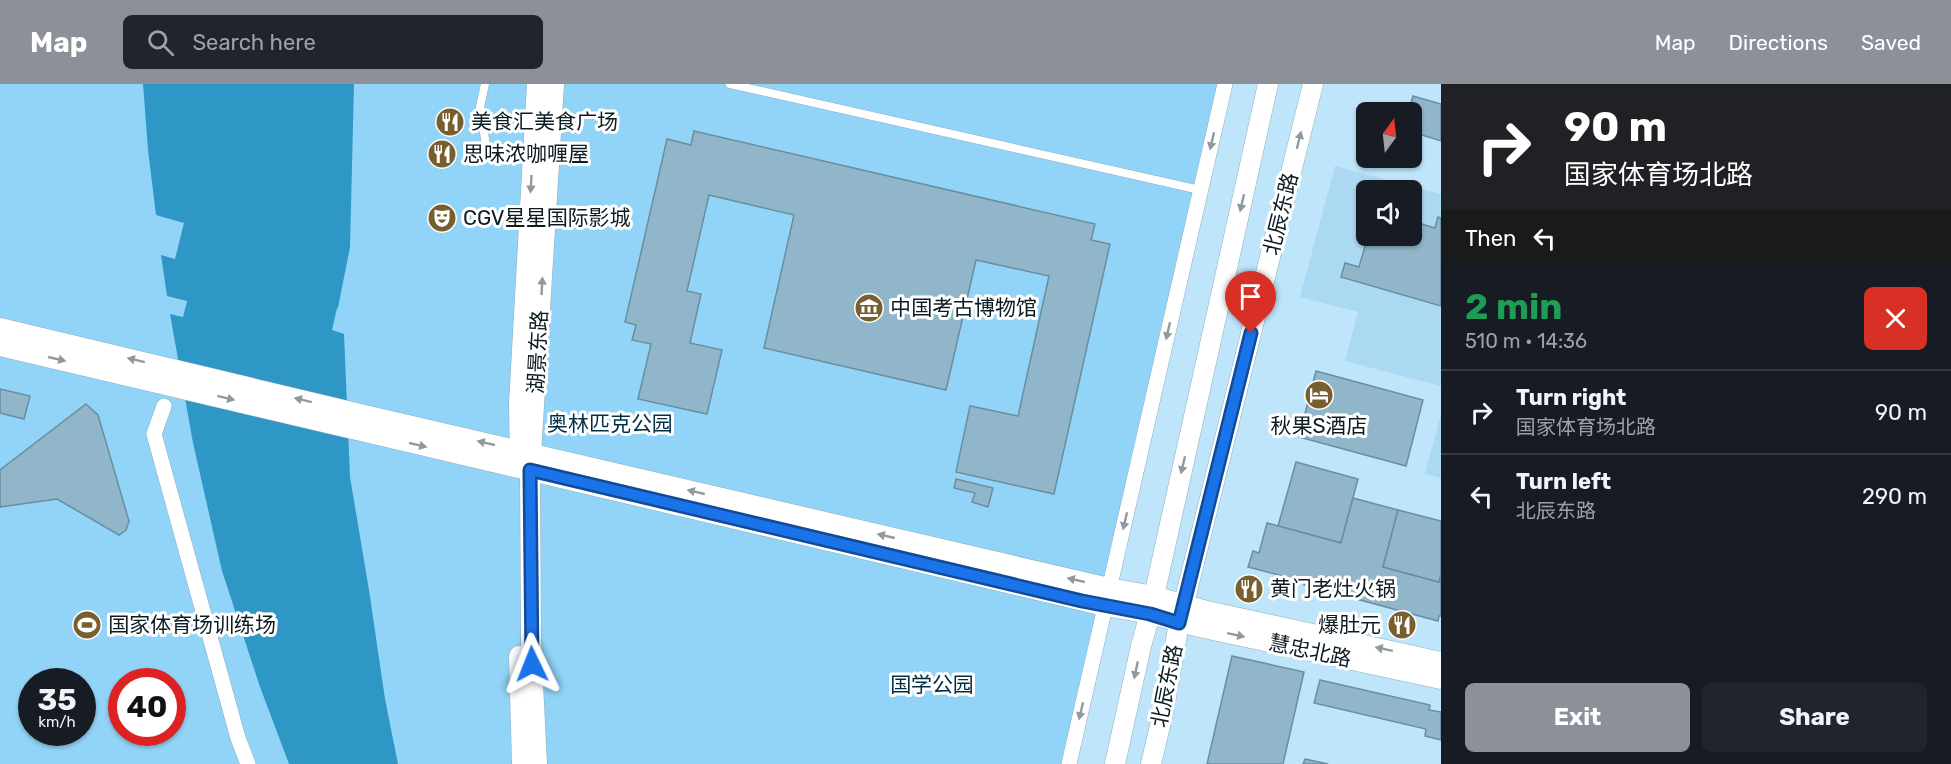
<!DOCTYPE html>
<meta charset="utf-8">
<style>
:root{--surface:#171b24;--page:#20242c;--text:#f1f3f6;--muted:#9ea1a6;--line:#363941;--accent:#8c9099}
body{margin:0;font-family:Rubik,"Noto Sans SC",sans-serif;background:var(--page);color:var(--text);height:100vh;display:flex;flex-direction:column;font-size:22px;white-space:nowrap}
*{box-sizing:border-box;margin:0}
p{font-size:20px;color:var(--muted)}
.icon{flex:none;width:33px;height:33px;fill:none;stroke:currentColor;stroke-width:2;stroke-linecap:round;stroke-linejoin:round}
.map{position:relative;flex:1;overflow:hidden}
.side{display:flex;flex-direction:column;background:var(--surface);width:510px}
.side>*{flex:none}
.hud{background:#202124;color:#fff;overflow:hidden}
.needle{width:39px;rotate:15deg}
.fabs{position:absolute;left:1356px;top:18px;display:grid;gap:12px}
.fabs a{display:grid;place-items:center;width:66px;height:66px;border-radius:9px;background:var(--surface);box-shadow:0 2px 4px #0004;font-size:30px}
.speed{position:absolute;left:18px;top:584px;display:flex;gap:12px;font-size:30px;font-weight:700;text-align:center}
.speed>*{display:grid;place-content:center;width:78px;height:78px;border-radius:50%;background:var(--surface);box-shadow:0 2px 4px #0004;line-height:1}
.speed small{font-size:15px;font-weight:400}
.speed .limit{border:9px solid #d22;background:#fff;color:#111}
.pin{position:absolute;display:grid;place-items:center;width:51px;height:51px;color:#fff;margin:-62px -26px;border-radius:50% 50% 50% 0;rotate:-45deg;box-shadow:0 0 6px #0007}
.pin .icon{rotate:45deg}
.me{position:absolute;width:66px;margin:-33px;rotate:358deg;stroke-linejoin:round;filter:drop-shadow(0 0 4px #0008)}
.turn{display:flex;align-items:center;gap:21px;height:126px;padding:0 24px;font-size:27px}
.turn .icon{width:78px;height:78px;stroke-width:2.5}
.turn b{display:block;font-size:42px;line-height:51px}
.then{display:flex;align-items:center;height:57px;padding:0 24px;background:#0003;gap:12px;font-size:22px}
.round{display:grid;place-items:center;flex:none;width:63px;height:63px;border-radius:9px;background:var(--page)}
.summary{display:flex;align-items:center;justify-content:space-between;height:102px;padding:0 24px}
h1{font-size:36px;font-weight:700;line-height:45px;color:#1e9e55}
.primary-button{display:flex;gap:12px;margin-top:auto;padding:12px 24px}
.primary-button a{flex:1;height:69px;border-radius:9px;background:var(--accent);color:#fff;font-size:24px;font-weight:700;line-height:69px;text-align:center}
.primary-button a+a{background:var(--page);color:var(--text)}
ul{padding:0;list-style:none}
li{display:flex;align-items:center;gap:18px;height:84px;padding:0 24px;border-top:2px solid var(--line)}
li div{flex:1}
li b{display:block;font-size:22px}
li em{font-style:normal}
header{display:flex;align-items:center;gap:36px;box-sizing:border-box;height:84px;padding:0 30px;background:var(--accent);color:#fff}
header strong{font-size:28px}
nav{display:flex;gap:33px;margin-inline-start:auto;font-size:21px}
.search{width:420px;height:54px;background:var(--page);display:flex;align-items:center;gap:15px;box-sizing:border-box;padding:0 21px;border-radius:9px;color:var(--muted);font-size:22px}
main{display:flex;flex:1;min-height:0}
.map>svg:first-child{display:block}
.built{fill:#acd9f2;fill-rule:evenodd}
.green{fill:#92d4f7;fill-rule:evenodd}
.water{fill:#2e97c6}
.building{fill:#91b6ca;stroke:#6a8ea1;stroke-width:1.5}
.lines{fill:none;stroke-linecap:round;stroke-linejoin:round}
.lane-casing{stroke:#8aaec2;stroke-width:9}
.street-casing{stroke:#8aaec2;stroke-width:16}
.secondary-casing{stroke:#8aaec2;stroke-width:21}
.lane{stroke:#fff;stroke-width:8}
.street{stroke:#fff;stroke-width:15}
.secondary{stroke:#fff;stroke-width:20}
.oneway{fill:#92999c}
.route-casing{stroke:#114b97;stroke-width:15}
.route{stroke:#1a73e8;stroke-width:10}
.labels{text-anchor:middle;stroke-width:6;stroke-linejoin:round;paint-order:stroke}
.poi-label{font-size:21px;fill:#0d1c23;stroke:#fff;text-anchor:start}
.street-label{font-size:21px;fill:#0d1c23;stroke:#fff}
.park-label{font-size:21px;fill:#002f42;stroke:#fff}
</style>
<header>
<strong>Map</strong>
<div class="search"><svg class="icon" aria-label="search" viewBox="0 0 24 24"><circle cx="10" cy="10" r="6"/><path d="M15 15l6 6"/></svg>Search here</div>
<nav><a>Map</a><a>Directions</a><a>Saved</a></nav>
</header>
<main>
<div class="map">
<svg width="1441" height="680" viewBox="0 0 1441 680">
<rect width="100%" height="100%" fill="#bfe5fb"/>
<g class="built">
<path d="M1335 82 1441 110V302L1345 277 1358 228 1300 213ZM1366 106H1412V152H1366Z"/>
<path d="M1441 330V394L1425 390Z"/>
</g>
<path class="green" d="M0 0H1219L1064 680H0ZM32 597H82V648H32ZM122 597H172V648H122Z"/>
<path class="water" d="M143 0H354L350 163 338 224H337L332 246 344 250 350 393 369 506 385 615 398 680H289L260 603 222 487 193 359 170 230 183 233 187 217 167 212 161 171 175 175 184 139 156 131 148 66Z"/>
<g class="building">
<path d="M1413 12 1441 20V57L1412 48V28H1408Z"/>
<path d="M1368 24 1385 28H1367Z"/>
<path d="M1366 30V61L1358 59Z"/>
<path d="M694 47 1095 140 1091 156 1110 160 1054 410 956 388 970 322 1018 332 1049 192 976 176 946 306 764 264 794 131 709 111 687 207 701 210 690 259 722 266 707 330 638 315 651 260 632 256 636 241 625 238 667 55 691 61Z"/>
<path d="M1438 133 1441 134V222L1341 193 1345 179 1359 183 1368 152H1412V137L1435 144Z"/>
<path d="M1316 287 1423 316 1406 382 1299 353Z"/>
<path d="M0 305 30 312 24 335 0 329Z"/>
<path d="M86 320 98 331 129 437 126 446 119 451 57 415 0 423V386Z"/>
<path d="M1296 378 1358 395 1341 459 1278 442Z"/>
<path d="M956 395 993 404 988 423 972 418 975 409 954 404Z"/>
<path d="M1353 414 1398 426 1383 483 1439 498 1441 490V532H1439L1438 537 1304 501 1305 498 1248 483 1253 467 1259 469 1267 439 1341 459Z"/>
<path d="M1398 426 1441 437V490L1439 498 1383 483Z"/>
<path d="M1232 572 1304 588 1283 680H1207Z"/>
<path d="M1320 596 1430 621 1429 626 1441 628V656L1425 652 1426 645 1314 619Z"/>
<path d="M1305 675 1328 680H1303Z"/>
</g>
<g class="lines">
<g class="lane-casing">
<g id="lane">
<path d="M485 0 480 23 487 68"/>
<path d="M730 0 1200 106"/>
</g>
</g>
<g class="street-casing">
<g id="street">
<path d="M164 322 154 350 238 654 248 680"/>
<path d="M1069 680 1225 0"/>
</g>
</g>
<g class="secondary-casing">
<g id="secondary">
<path d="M0 244 360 330 1109 504 1154 512 1207 527 1441 578"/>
<path d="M0 262 1105 522 1150 530 1204 544 1441 595"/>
<path d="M520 378 519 320 537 0"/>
<path d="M519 572 522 680"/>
<path d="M537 680 531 559 530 386 554 0"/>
<path d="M1115 680 1141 562 1150 530 1268 0"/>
<path d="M1151 680 1163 629 1179 539 1313 0"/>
</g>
</g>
<use href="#lane" class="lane"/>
<use href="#street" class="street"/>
<use href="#secondary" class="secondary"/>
</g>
<defs><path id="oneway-solid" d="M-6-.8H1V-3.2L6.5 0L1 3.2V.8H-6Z" transform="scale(1.5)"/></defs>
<g class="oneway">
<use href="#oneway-solid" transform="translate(1299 56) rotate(-76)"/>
<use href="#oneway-solid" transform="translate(1212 57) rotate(103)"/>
<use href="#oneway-solid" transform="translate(531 100) rotate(93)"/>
<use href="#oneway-solid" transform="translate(1242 119) rotate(103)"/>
<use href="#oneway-solid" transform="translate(542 202) rotate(-87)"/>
<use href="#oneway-solid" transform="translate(1168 247) rotate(103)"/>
<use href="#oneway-solid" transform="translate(57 275) rotate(13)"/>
<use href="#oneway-solid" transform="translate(136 276) rotate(-166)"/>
<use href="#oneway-solid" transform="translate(226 314) rotate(14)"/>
<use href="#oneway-solid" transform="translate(303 316) rotate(-166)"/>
<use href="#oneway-solid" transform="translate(486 359) rotate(-167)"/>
<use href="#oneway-solid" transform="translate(418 361) rotate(13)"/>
<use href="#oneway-solid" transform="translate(1183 381) rotate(103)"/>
<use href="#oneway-solid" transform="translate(696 408) rotate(-167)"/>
<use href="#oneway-solid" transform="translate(1125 437) rotate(103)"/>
<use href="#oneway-solid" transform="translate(886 452) rotate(-167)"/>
<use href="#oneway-solid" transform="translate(1076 496) rotate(-167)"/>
<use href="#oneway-solid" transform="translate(1236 551) rotate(12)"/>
<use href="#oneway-solid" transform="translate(1384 565) rotate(-168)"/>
<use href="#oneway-solid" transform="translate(1136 586) rotate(102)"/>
<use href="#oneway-solid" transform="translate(1081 627) rotate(103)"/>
</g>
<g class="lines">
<g class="route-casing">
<path id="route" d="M532 580 530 386 1082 517 1150 530 1179 539 1251 249"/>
</g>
<use href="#route" class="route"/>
</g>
<defs>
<g id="restaurant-disc" transform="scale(1.5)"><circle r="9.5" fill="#775f30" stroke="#fff"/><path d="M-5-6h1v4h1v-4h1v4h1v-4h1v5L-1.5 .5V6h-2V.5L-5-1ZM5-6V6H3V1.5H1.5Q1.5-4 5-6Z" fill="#fff"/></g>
<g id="theatre-disc" transform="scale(1.5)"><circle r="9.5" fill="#775f30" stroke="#fff"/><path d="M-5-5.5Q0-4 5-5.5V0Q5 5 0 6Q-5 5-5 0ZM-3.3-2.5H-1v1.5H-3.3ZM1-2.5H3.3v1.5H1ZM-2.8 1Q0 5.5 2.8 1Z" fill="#fff"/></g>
<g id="museum-disc" transform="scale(1.5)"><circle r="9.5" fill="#775f30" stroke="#fff"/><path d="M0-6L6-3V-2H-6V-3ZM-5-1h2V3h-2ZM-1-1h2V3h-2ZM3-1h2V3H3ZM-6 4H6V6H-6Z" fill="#fff"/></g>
<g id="hotel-disc" transform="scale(1.5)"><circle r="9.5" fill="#775f30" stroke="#fff"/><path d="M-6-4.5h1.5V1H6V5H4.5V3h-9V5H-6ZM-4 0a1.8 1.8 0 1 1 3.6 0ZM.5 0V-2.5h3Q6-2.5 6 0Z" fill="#fff"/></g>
<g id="stadium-disc" transform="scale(1.5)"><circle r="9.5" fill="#775f30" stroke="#fff"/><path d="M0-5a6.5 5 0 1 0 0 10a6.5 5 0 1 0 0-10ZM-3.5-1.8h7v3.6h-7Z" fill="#fff"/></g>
</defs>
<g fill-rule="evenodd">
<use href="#restaurant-disc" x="450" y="38"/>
<use href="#restaurant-disc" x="442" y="70"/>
<use href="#theatre-disc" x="442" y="134"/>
<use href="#museum-disc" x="869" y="224"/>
<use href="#hotel-disc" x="1319" y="311"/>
<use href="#restaurant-disc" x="1249" y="505"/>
<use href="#stadium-disc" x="87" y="541"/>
<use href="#restaurant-disc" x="1402" y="541"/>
</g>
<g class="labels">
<g class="poi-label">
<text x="471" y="45">美食汇美食广场</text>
<text x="463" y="77">思味浓咖喱屋</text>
<text x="463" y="141">CGV星星国际影城</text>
<text x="890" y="231">中国考古博物馆</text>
<text x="1319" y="349" text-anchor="middle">秋果S酒店</text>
<text x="1270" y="512">黄门老灶火锅</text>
<text x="108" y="548">国家体育场训练场</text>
<text x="1381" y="548" text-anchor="end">爆肚元</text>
</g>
<g class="street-label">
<text transform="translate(1281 130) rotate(-76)" y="7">北辰东路</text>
<text transform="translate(538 268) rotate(-87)" y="7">湖景东路</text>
<text transform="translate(1310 567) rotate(12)" y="7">慧忠北路</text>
<text transform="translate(1167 602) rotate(-79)" y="7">北辰东路</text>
</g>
<g class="park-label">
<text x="610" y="347">奥林匹克公园</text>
<text x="932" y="608">国学公园</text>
</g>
</g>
</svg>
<div class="fabs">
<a><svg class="needle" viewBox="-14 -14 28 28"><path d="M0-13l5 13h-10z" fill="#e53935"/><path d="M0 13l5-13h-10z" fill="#9ea1a6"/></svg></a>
<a><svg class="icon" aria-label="sound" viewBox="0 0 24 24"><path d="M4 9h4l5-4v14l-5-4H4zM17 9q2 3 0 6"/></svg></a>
</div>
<div class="speed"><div>35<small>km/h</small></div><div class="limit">40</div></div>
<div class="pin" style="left:1251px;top:249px;background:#d93025"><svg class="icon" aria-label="arrive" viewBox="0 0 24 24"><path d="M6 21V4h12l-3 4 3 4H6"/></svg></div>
<svg class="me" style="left:532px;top:580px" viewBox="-20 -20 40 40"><path d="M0-17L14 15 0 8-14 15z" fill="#1a73e8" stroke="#fff" stroke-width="4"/></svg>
</div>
<section class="side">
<div class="hud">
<div class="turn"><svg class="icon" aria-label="right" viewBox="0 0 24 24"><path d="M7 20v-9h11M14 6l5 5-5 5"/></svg><div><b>90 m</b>国家体育场北路</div></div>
<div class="then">Then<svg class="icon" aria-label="left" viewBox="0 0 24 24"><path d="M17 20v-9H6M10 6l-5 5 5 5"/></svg></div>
</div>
<div class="summary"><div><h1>2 min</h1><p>510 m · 14:36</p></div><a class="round" style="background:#d93025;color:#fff"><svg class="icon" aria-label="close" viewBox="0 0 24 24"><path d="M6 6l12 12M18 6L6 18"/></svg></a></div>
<ul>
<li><svg class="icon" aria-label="right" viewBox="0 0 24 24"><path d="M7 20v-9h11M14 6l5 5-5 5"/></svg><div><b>Turn right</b><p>国家体育场北路</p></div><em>90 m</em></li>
<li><svg class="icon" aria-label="left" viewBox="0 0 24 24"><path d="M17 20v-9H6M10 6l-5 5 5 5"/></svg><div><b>Turn left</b><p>北辰东路</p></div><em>290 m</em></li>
</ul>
<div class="primary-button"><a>Exit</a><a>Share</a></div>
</section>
</main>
